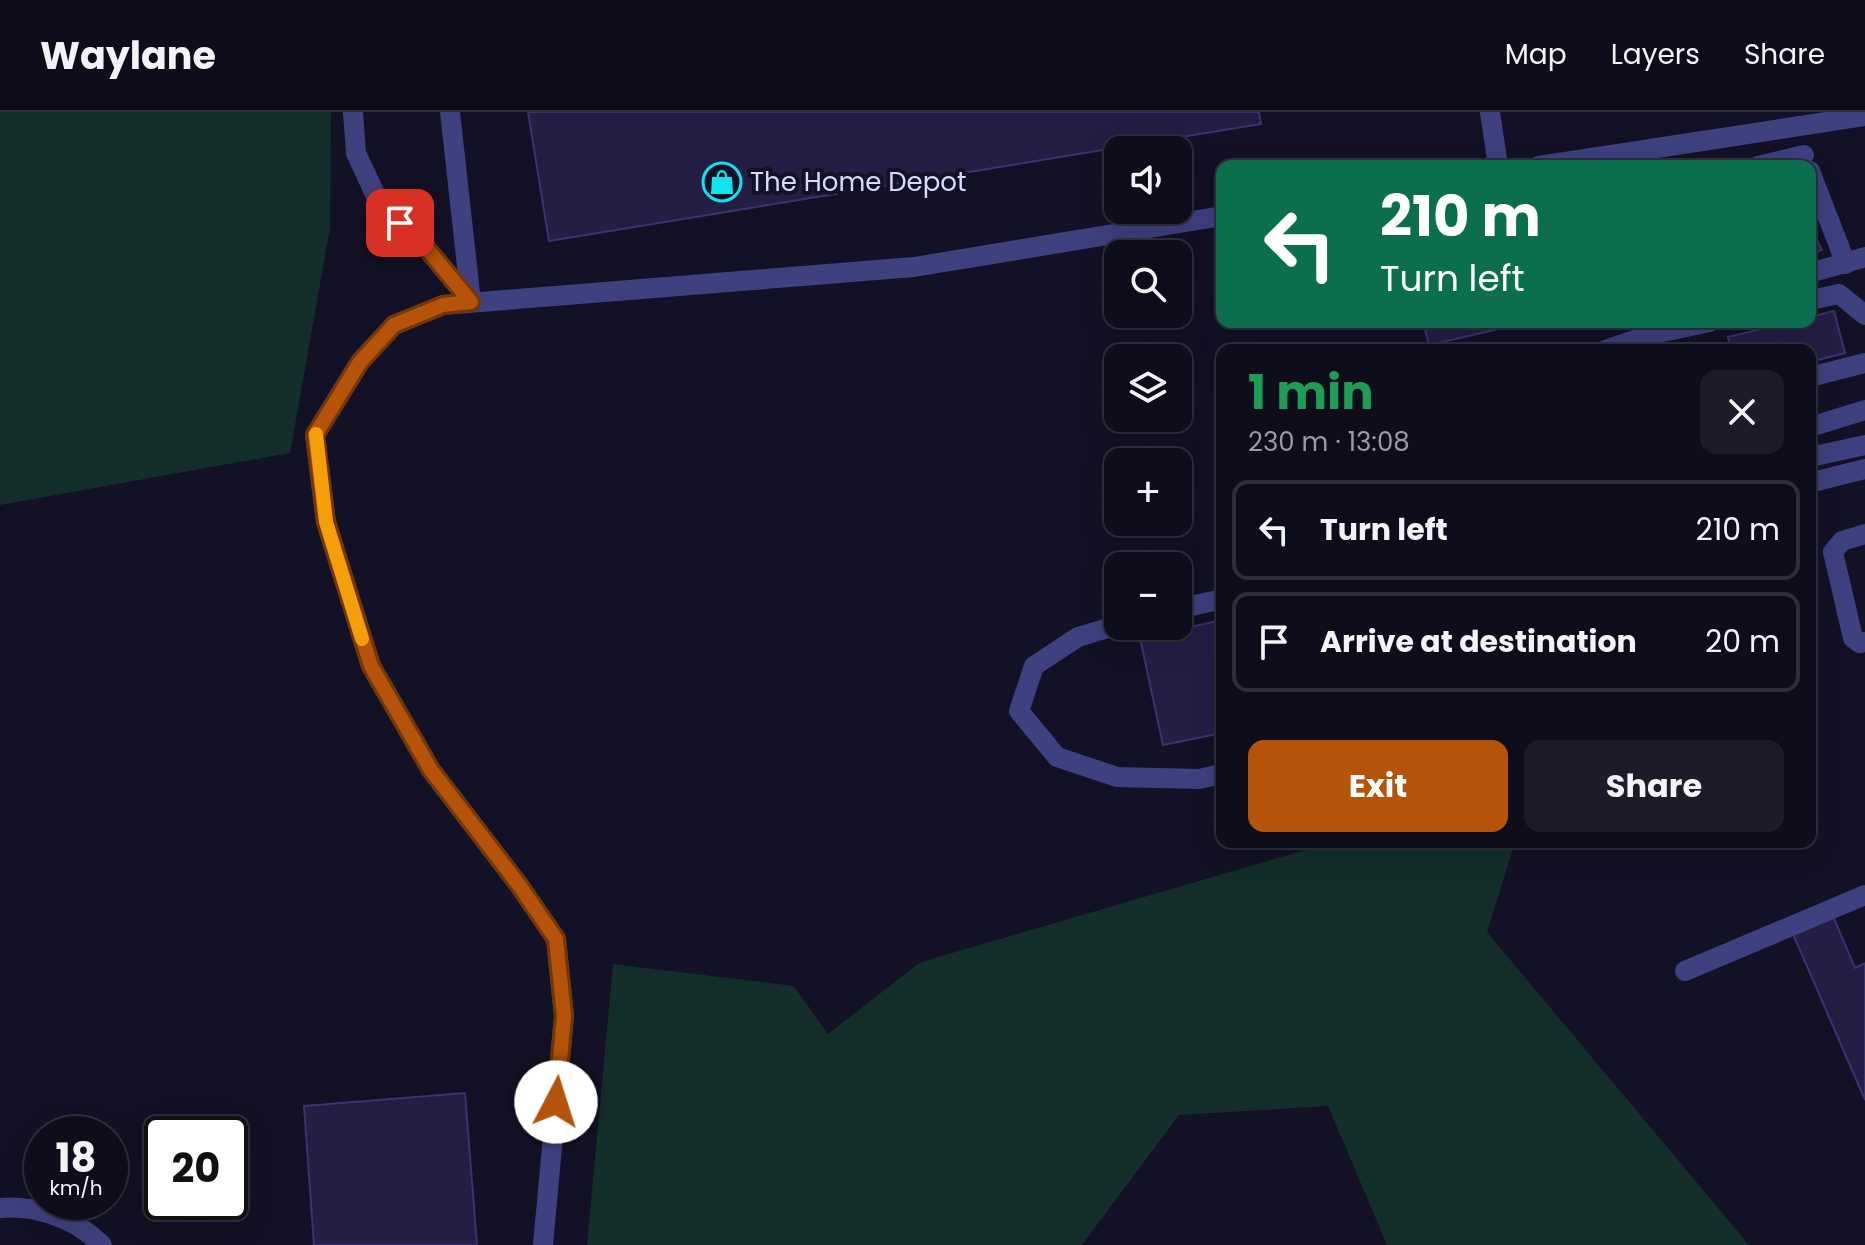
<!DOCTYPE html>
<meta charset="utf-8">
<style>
:root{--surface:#0e0d1c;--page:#1c1b29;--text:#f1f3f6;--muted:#9b9ca3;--line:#2e2d3b;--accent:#b45309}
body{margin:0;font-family:Poppins,sans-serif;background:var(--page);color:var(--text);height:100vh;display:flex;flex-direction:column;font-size:30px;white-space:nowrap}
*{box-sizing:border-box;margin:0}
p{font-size:26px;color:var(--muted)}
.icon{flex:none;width:44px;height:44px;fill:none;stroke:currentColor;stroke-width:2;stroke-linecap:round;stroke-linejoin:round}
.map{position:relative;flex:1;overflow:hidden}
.side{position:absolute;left:1216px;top:232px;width:600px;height:504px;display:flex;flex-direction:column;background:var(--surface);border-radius:16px;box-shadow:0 8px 32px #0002,0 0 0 2px var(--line)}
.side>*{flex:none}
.hud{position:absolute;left:1216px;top:48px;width:600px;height:168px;border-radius:16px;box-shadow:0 8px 32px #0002,0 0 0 2px var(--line);background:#0b6e4f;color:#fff;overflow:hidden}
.controls{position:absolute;left:1104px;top:24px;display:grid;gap:16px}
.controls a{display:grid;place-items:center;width:88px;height:88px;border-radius:16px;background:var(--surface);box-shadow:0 8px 32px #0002,0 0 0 2px var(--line);font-size:40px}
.speed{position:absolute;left:24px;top:1004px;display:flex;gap:16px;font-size:40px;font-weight:700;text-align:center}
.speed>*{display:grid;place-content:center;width:104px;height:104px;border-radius:50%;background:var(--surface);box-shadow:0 8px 32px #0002,0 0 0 2px var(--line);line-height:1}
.speed small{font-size:20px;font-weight:400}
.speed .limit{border:4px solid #111;border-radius:12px;background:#fff;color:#111}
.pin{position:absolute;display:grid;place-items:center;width:68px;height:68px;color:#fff;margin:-34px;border-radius:16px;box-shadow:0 4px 12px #0006}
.me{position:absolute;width:88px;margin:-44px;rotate:5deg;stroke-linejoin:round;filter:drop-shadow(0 0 6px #0008)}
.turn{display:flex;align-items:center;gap:28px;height:168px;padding:0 32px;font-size:36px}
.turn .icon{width:104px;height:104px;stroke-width:2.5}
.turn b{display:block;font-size:56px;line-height:68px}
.round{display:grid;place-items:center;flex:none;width:84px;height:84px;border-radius:16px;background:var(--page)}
.headline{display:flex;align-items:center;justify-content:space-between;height:136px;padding:0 32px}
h1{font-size:48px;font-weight:700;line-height:60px;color:#1e9e55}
.primary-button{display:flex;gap:16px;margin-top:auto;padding:16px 32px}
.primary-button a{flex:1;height:92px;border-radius:16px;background:var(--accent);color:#fff;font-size:32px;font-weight:700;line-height:92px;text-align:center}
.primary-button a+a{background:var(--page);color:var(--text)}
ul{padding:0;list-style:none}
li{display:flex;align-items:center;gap:24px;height:100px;margin:0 16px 12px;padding:0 16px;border:4px solid var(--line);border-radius:16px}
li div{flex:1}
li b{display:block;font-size:30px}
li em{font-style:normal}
header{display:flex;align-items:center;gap:48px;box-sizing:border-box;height:112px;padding:0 40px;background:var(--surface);border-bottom:2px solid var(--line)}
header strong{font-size:38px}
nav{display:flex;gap:44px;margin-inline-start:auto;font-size:28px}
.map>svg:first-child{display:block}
.green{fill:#142e2c}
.building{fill:#241e44;stroke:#3b326f;stroke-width:2}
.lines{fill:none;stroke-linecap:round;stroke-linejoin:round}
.minor{stroke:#3f4080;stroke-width:20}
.route-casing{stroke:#753606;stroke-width:20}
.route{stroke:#b45309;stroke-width:14}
.slow{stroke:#f59e0b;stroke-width:14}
.labels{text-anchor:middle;stroke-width:8;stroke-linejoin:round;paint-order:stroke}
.poi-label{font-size:26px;fill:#dad8fc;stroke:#131125;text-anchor:start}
</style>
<header>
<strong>Waylane</strong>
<nav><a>Map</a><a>Layers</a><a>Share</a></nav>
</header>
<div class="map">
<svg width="1865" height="1133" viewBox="0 0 1865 1133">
<rect width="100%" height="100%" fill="#131125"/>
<g class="green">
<path d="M0 0H331L330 116 290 341 0 393Z"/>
<path d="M1333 730H1515L1487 820 1749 1133H1387L1328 994 1179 1003 1082 1133H587L613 852 794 874 828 922 918 852 928 848Z"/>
</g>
<g class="building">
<path d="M528 0H1259L1261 12 549 129Z"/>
<path d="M1810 114 1822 138 1810 141Z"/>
<path d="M1834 199 1845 241 1810 250V238H1731L1728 225 1790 210H1810V205Z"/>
<path d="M1423 210H1529L1429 233Z"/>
<path d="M1222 508V621L1163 633 1140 526Z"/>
<path d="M1833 804 1855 856 1865 851V988L1793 822Z"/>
<path d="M465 981 477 1133H314L304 994Z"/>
</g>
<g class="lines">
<g class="minor">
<path d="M353 0 356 41 381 95 419 127 471 190"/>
<path d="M450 0 471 190"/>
<path d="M1490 0 1498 54"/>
<path d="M1539 54 1865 4"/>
<path d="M1758 54 1804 43"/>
<path d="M1810 59 1846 152"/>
<path d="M1810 161 1865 145"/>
<path d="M1810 188 1839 182 1865 203"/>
<path d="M1605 238 1653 222 1710 210"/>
<path d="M1810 265 1865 251"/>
<path d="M1810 315 1865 298"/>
<path d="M1810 345 1865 333"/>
<path d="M1810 367 1817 369 1865 357"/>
<path d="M1865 422 1842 429 1833 440 1853 526 1860 531 1865 530"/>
<path d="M1178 497 1222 487"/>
<path d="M1118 513 1078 525 1034 554 1019 599 1057 645 1117 665 1199 667 1222 662"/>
<path d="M1685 859 1865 783"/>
<path d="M0 1096C37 1093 76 1107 102 1133"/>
<path d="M543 1133 564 904 556 827 519 773 431 658 371 554 326 410 315 323 360 250 394 213 443 193 914 155 1222 104"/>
</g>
</g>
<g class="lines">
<g class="route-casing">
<path id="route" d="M400 111 419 127 471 190 443 193 394 213 360 250 315 323 326 410 371 554 431 658 519 773 556 827 564 904 556 990"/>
</g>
<use href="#route" class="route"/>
<path class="slow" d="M316 322 326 410 362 527"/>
</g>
<defs>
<g id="shop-ring" transform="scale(2)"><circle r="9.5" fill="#131125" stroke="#12e2ed" stroke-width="1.5"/><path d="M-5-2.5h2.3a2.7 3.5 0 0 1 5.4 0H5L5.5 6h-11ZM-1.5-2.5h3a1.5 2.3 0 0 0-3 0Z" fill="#12e2ed"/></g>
</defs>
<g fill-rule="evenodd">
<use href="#shop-ring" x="722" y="70"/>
</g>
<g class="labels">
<g class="poi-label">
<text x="750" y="79">The Home Depot</text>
</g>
</g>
</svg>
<div class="controls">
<a><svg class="icon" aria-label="sound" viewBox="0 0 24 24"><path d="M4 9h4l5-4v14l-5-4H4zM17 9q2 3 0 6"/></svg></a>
<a><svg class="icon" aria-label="search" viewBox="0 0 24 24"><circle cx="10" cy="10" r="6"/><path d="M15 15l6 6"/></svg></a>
<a><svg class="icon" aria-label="layers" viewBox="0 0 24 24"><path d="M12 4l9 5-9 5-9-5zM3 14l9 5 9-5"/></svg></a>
<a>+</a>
<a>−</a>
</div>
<div class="speed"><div>18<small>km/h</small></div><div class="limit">20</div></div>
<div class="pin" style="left:400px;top:111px;background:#d93025"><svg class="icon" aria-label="arrive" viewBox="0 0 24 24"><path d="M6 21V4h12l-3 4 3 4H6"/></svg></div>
<svg class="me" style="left:556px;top:990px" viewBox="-20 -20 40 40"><circle r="19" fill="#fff"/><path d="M0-13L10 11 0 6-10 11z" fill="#b45309"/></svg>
<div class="hud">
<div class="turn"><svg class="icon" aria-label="left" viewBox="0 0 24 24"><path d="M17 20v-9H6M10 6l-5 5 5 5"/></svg><div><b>210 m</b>Turn left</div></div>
</div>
<section class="side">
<div class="headline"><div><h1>1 min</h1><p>230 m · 13:08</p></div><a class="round"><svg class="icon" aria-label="close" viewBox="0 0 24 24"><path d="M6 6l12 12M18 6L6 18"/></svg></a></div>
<ul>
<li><svg class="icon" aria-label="left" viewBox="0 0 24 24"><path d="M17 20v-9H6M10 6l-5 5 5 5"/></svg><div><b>Turn left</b></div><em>210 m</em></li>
<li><svg class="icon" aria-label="arrive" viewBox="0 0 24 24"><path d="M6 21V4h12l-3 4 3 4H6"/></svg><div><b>Arrive at destination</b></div><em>20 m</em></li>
</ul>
<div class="primary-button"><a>Exit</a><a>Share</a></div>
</section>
</div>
